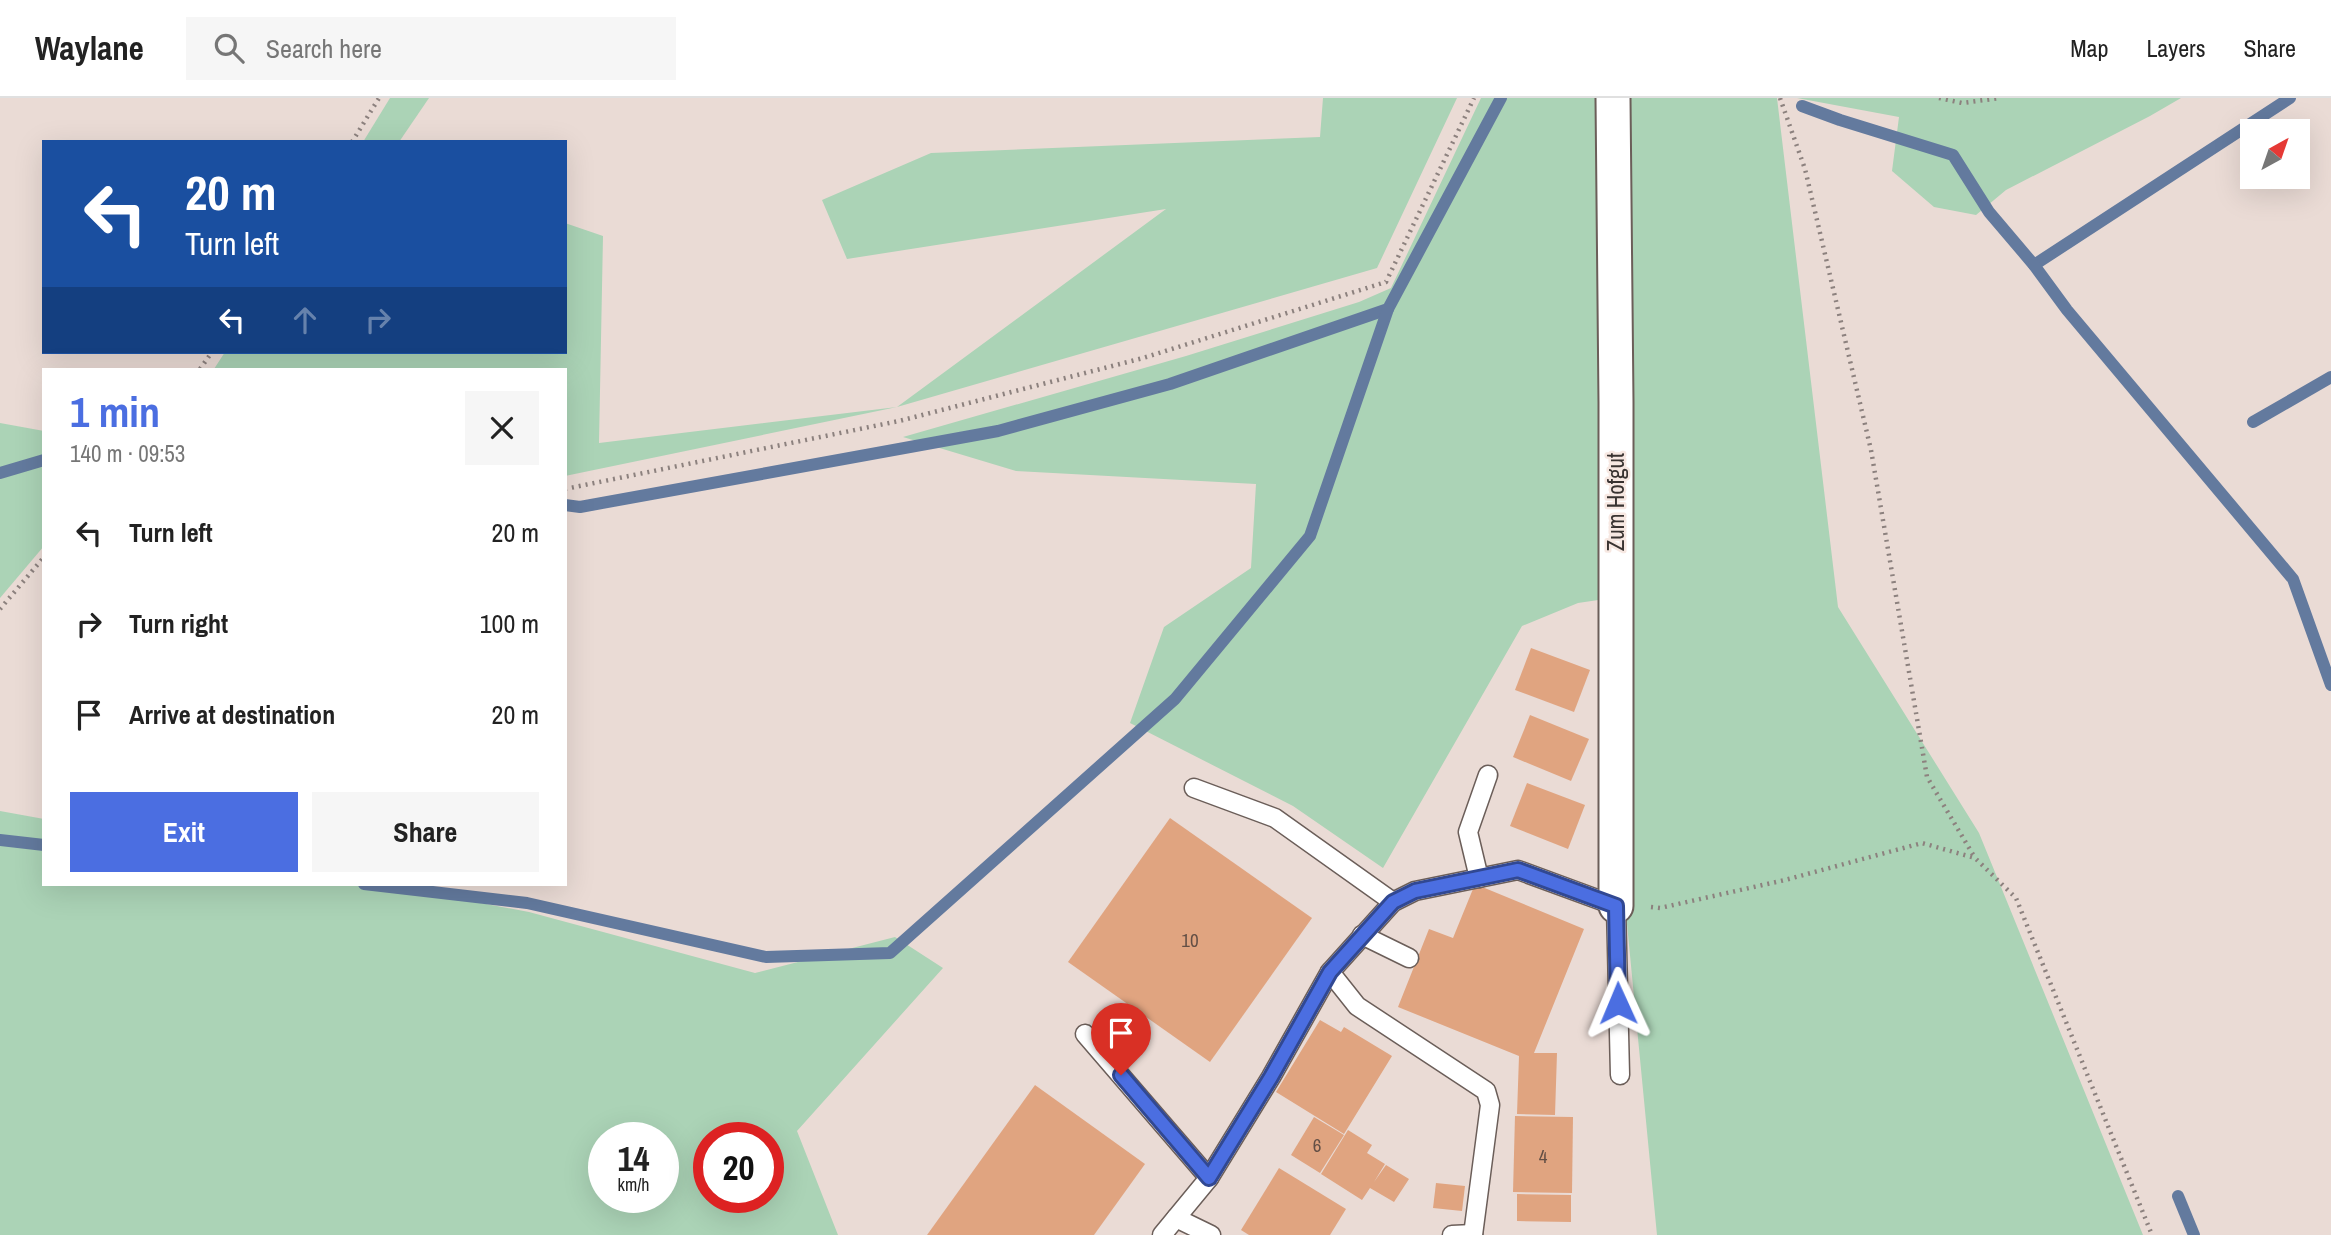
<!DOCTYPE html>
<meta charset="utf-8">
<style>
:root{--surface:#fff;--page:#f6f6f6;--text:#222;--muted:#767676;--line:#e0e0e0;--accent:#4b6ee1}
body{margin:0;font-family:"Archivo Narrow",sans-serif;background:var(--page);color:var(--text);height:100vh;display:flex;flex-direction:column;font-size:26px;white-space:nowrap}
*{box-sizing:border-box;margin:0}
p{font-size:23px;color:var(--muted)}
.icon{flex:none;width:38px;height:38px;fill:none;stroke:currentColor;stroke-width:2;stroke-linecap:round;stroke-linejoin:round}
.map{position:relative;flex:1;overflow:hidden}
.sheet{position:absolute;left:42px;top:270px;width:525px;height:518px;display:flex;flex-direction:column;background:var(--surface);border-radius:0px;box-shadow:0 7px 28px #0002}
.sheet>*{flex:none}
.guide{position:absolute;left:42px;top:42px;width:525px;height:214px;border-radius:0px;box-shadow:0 7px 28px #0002;background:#1a4fa0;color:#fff;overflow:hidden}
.needle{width:46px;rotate:40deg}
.controls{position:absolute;left:2240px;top:21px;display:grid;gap:14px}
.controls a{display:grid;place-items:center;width:70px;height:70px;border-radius:0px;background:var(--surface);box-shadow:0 7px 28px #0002;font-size:35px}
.speed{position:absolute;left:588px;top:1024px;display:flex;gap:14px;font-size:35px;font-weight:700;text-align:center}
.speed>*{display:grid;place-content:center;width:91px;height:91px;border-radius:50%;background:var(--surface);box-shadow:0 7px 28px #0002;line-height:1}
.speed small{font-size:18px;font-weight:400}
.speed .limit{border:10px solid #d22;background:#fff;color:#111}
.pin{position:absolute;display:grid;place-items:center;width:60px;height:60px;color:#fff;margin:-72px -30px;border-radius:50% 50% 50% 0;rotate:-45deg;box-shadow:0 0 7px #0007}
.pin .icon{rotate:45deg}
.me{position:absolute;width:77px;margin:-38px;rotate:359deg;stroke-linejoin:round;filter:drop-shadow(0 0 5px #0008)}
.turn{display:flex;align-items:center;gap:24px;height:147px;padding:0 28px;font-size:32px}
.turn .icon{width:91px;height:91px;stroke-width:2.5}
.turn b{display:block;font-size:49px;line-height:60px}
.lanes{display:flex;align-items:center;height:66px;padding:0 28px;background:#0003;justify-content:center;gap:35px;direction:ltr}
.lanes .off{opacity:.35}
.round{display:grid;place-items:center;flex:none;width:74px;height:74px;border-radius:0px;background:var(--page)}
.headline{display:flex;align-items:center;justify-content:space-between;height:119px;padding:0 28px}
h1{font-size:42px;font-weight:700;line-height:52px;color:var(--accent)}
.primary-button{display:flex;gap:14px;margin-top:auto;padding:14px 28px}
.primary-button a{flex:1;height:80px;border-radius:0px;background:var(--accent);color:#fff;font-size:28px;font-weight:700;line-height:80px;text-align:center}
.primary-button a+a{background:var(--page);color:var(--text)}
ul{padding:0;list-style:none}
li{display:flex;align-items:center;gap:21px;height:91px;padding:0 28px}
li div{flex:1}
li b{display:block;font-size:26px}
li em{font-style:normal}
header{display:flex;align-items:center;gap:42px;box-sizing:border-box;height:98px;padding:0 35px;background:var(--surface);border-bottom:2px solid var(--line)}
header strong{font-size:33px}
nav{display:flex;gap:38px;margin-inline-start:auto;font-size:24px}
.search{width:490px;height:63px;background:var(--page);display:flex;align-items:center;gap:18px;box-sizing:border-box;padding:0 24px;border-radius:0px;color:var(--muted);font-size:26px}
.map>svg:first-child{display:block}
.green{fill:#abd3b6;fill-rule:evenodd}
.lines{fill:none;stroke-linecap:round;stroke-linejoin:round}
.stream{stroke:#637a9e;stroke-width:12}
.building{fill:#e0a480}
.service-casing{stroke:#6b5e59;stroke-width:21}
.minor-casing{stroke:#6b5e59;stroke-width:37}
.path{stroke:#8c817e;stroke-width:4.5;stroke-dasharray:2 5;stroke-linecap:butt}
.service{stroke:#fff;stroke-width:18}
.minor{stroke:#fff;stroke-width:33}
.route-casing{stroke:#314892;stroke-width:18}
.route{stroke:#4b6ee1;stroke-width:12}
.labels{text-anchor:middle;stroke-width:5;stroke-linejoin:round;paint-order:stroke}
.number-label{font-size:19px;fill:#634f45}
.street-label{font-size:23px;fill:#393331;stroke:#f7e8e2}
</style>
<header>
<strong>Waylane</strong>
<div class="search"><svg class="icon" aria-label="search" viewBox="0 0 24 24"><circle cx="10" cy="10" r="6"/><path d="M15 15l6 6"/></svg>Search here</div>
<nav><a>Map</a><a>Layers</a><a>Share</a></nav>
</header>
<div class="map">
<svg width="2331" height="1137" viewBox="0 0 2331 1137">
<rect width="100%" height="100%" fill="#eadbd5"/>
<g class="green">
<path d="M390 0H429L399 44H363Z"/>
<path d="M1323 0H1457L1377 170 897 309 565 378V271H214L225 254H565V125L603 138 599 345 897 309 1166 111 847 161 822 102 931 55 1320 39Z"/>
<path d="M1481 0H1604L1605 501 1578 505 1522 528 1383 770 1293 708 1130 625 1164 529 1251 470 1256 386 1016 373 903 339 1186 258 1359 204 1391 190Z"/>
<path d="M1625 0H1777L1838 509 1979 735 2143 1137H1657L1624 795Z"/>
<path d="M1797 0H2181L2150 18 2006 92 1976 117 1934 109 1892 73 1899 19Z"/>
<path d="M0 325 44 333V448L0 500Z"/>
<path d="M0 713 44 721V786H380L529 814 755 875 895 839 943 870 797 1033 838 1137H0ZM604 1040H663V1099H604ZM709 1040H768V1099H709Z"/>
</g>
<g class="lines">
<g class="stream">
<path d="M1802 8 1840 22 1953 57 1989 114 2034 167 2290 0"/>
<path d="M2034 167 2067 212 2293 481 2331 587"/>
<path d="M2253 324 2331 279"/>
<path d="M0 375 44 362"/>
<path d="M565 407 580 409 998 333 1170 286 1388 211 1501 0"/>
<path d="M0 742 44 747"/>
<path d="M364 786 527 805 766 859 890 855 1175 601 1310 438 1388 211"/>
<path d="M2178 1098 2194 1137"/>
</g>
</g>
<g class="building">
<path d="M1531 550 1590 572 1574 614 1515 592Z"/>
<path d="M1530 617 1589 641 1571 683 1513 659Z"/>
<path d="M1527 685 1585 707 1568 751 1510 728Z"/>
<path d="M1170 720 1312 820 1210 964 1068 864Z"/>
<path d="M1475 786 1584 831 1534 955H1557L1555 1017 1517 1016 1519 958 1398 909 1429 831 1453 840Z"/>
<path d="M1320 922 1341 934 1344 929 1392 958 1344 1036 1276 994Z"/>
<path d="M1035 987 1145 1066 1094 1137H927Z"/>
<path d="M1515 1018 1573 1019 1572 1095 1513 1094Z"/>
<path d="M1314 1019 1344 1037 1320 1075 1291 1057Z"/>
<path d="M1348 1032 1372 1047 1367 1055 1385 1066 1374 1084 1386 1067 1409 1081 1394 1104 1370 1090 1362 1102 1321 1076Z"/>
<path d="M1279 1070 1346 1111 1330 1137H1249L1241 1132Z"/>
<path d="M1436 1085 1465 1088 1462 1113 1433 1110Z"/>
<path d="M1517 1096 1571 1097V1124L1517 1123Z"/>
</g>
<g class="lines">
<g class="service-casing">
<g id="service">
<path d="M1194 690 1275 720 1393 804"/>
<path d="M1479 780 1468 734 1488 677"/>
<path d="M1362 837 1409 860"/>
<path d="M1330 874 1357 908 1486 993 1490 1007 1473 1137"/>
<path d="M1085 936 1209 1080"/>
<path d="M1176 1120 1211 1137"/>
<path d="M1162 1137 1209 1080 1271 979 1330 874 1393 804 1415 793 1518 772 1616 808 1620 977"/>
<path d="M1452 1137 1473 1136"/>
</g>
</g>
<g class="minor-casing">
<path id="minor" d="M1613 0 1616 304V808"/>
</g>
<g class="path">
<path d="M1780 0 1805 71 1871 352 1927 679 1975 760"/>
<path d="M1939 0 1962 5 2000 0"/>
<path d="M352 44 379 0"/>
<path d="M200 271 212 254"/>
<path d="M565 391 899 323 1143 260 1386 184 1474 0"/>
<path d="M0 511 44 459"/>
<path d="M1651 809 1660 810 1785 782 1922 745 1975 760 2016 800 2152 1137"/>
</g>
<use href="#service" class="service"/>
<use href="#minor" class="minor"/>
</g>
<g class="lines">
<g class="route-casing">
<path id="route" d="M1121 977 1209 1080 1271 979 1330 874 1393 804 1415 793 1518 772 1616 808 1618 905"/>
</g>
<use href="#route" class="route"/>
</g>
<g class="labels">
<g class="number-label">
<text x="1190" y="849">10</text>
<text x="1317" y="1054">6</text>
<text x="1543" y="1065">4</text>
</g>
<g class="street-label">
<text transform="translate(1616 404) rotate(-90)" y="8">Zum Hofgut</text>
</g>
</g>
</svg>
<div class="controls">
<a><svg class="needle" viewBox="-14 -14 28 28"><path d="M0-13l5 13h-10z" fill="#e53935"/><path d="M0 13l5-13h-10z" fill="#767676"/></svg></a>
</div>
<div class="speed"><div>14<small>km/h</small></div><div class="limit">20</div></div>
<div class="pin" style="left:1121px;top:977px;background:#d93025"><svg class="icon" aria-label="arrive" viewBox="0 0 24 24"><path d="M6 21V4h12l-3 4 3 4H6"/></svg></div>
<svg class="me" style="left:1618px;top:905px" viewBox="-20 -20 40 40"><path d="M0-17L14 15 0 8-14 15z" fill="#4b6ee1" stroke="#fff" stroke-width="4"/></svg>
<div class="guide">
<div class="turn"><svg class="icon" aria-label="left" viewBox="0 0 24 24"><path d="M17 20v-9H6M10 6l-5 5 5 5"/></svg><div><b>20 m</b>Turn left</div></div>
<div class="lanes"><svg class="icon" aria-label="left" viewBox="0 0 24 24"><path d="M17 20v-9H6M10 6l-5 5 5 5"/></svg><svg class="icon off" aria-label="ahead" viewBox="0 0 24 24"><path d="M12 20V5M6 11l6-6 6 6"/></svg><svg class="icon off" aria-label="right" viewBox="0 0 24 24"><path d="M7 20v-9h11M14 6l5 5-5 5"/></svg></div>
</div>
<section class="sheet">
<div class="headline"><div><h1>1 min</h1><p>140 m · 09:53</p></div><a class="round"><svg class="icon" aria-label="close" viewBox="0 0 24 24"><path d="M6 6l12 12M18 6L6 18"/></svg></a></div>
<ul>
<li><svg class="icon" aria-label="left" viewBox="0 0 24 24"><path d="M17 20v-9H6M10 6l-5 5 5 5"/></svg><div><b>Turn left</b></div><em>20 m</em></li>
<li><svg class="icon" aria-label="right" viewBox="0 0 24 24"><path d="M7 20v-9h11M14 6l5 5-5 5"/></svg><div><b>Turn right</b></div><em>100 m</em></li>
<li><svg class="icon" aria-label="arrive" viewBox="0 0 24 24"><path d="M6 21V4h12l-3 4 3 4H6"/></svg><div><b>Arrive at destination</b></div><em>20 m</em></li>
</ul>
<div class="primary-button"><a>Exit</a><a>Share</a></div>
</section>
</div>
